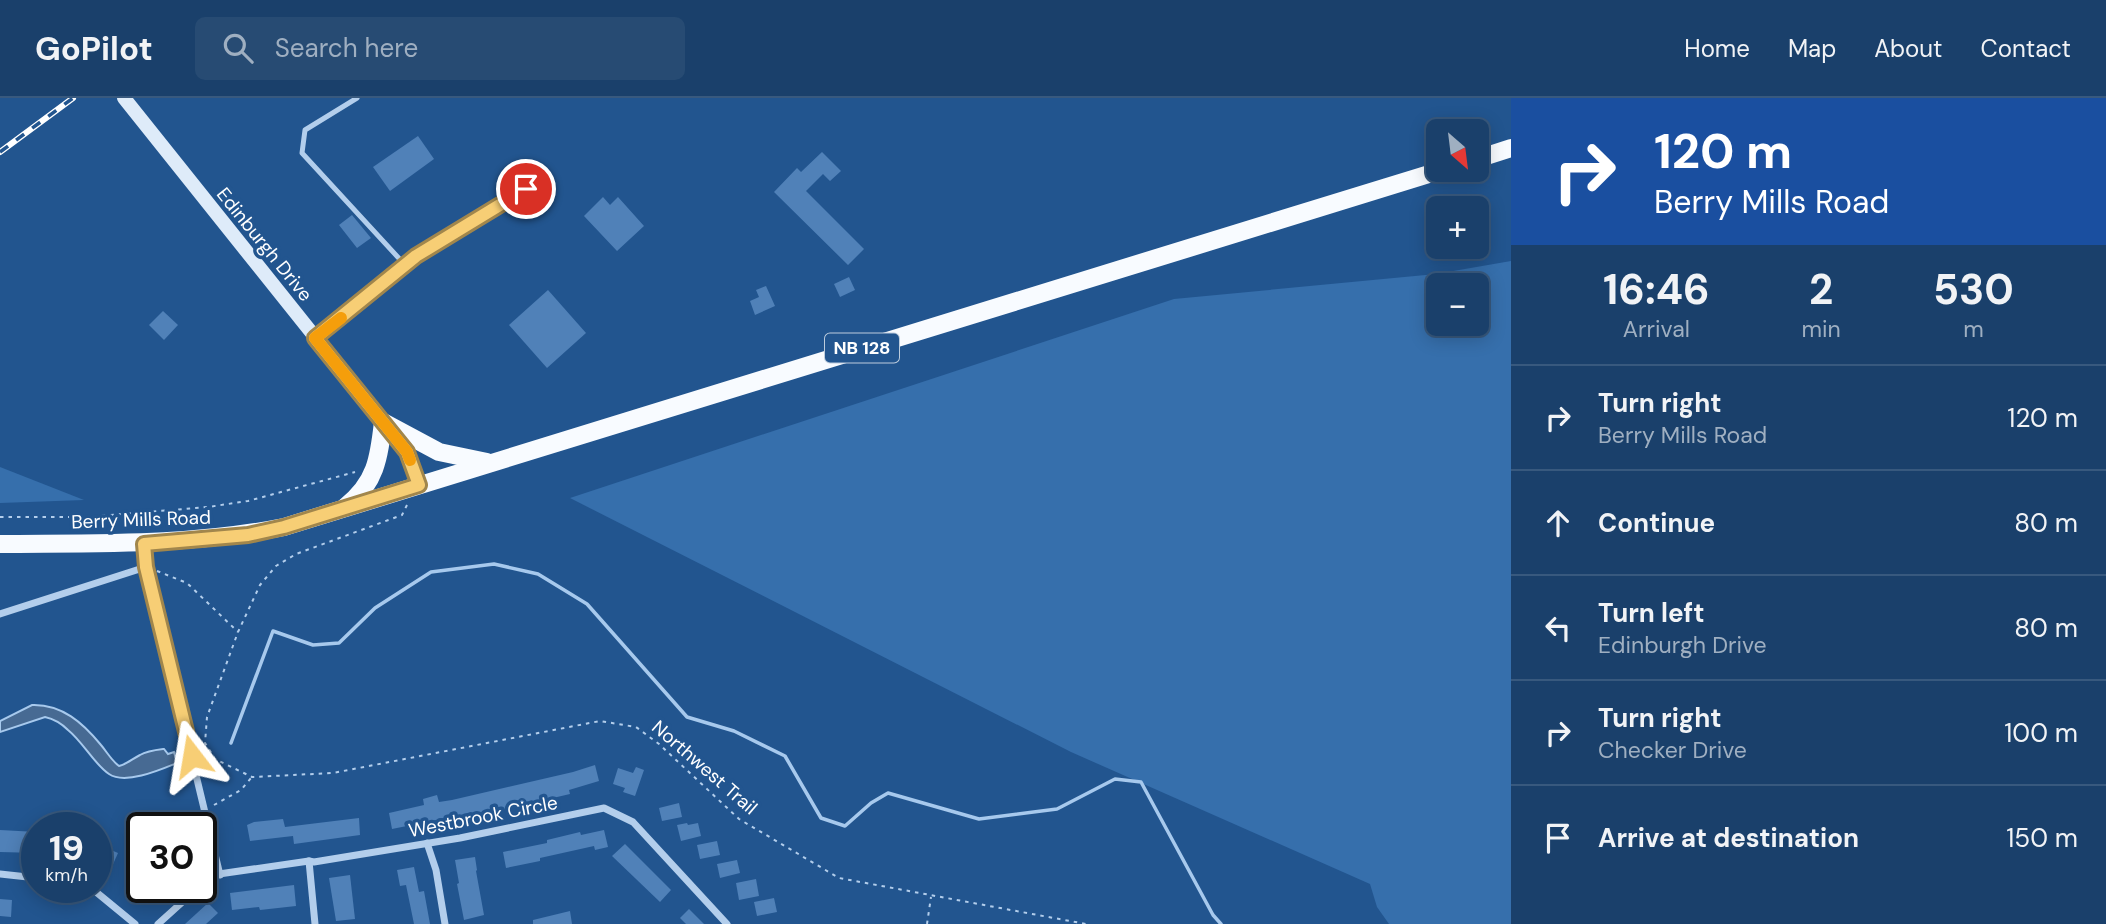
<!DOCTYPE html>
<meta charset="utf-8">
<style>
:root{--surface:#1a406b;--page:#274b73;--text:#f1f3f6;--muted:#9fafc1;--line:#38597e}
body{margin:0;font-family:"DM Sans",sans-serif;background:var(--page);color:var(--text);height:100vh;display:flex;flex-direction:column;font-size:26px;white-space:nowrap}
*{box-sizing:border-box;margin:0}
p{font-size:23px;color:var(--muted)}
.icon{flex:none;width:38px;height:38px;fill:none;stroke:currentColor;stroke-width:2;stroke-linecap:round;stroke-linejoin:round}
.map{position:relative;flex:1;overflow:hidden}
.drawer{display:flex;flex-direction:column;background:var(--surface);width:595px}
.drawer>*{flex:none}
.banner{background:#1a4fa0;color:#fff;overflow:hidden}
.needle{width:46px;rotate:152deg}
.controls{position:absolute;left:1426px;top:21px;display:grid;gap:14px}
.controls a{display:grid;place-items:center;width:63px;height:63px;border-radius:10px;background:var(--surface);box-shadow:0 4px 18px #0003,0 0 0 2px var(--line);font-size:35px}
.speed{position:absolute;left:21px;top:714px;display:flex;gap:14px;font-size:35px;font-weight:700;text-align:center}
.speed>*{display:grid;place-content:center;width:91px;height:91px;border-radius:50%;background:var(--surface);box-shadow:0 4px 18px #0003,0 0 0 2px var(--line);line-height:1}
.speed small{font-size:18px;font-weight:400}
.speed .limit{border:4px solid #111;border-radius:10px;background:#fff;color:#111}
.pin{position:absolute;display:grid;place-items:center;width:60px;height:60px;color:#fff;margin:-30px;border:4px solid #fff;border-radius:50%;box-shadow:0 2px 7px #0007}
.me{position:absolute;width:77px;margin:-38px;rotate:346deg;stroke-linejoin:round;filter:drop-shadow(0 0 5px #0008)}
.turn{display:flex;align-items:center;gap:24px;height:147px;padding:0 28px;font-size:32px}
.turn .icon{width:91px;height:91px;stroke-width:2.5}
.turn b{display:block;font-size:49px;line-height:60px}
.eta{display:flex;justify-content:space-evenly;align-items:center;height:119px;text-align:center}
.eta b{font-size:42px;font-weight:700;line-height:49px}
ul{padding:0;list-style:none}
li{display:flex;align-items:center;gap:21px;height:105px;padding:0 28px;border-top:2px solid var(--line)}
li div{flex:1}
li b{display:block;font-size:26px}
li em{font-style:normal}
header{display:flex;align-items:center;gap:42px;box-sizing:border-box;height:98px;padding:0 35px;background:var(--surface);border-bottom:2px solid var(--line)}
header strong{font-size:33px}
nav{display:flex;gap:38px;margin-inline-start:auto;font-size:24px}
.search{width:490px;height:63px;background:var(--page);display:flex;align-items:center;gap:18px;box-sizing:border-box;padding:0 24px;border-radius:10px;color:var(--muted);font-size:26px}
main{display:flex;flex:1;min-height:0}
.map>svg:first-child{display:block}
.green{fill:#366fac;fill-rule:evenodd}
.water{fill:#476a93;stroke:#a7c9ed;stroke-width:2}
.lines{fill:none;stroke-linecap:round;stroke-linejoin:round}
.stream{stroke:#a7c9ed;stroke-width:3.5}
.building{fill:#5081b8}
.path{stroke:#b3ceec;stroke-width:2;stroke-dasharray:3.5 5;stroke-linecap:butt}
.lane{stroke:#b3ceec;stroke-width:5}
.street{stroke:#b3ceec;stroke-width:7}
.secondary{stroke:#deebf9;stroke-width:14}
.primary{stroke:#f8fbff;stroke-width:18}
.rail-casing{stroke:#fff;stroke-width:6}
.rail{stroke:#22558f;stroke-width:3.5;stroke-dasharray:10;stroke-linecap:butt}
.route-casing{stroke:#a1864c;stroke-width:18}
.route{stroke:#f7ce75;stroke-width:12}
.slow{stroke:#f59e0b;stroke-width:12}
.labels{text-anchor:middle;stroke-width:7;stroke-linejoin:round;paint-order:stroke}
.shield{fill:#22558f;stroke:#bdccdd;stroke-width:2}
.shield-label{font-size:18px;font-weight:bold;fill:#fff}
.street-label{font-size:19px;fill:#fff;stroke:#22558f}
</style>
<header>
<strong>GoPilot</strong>
<div class="search"><svg class="icon" aria-label="search" viewBox="0 0 24 24"><circle cx="10" cy="10" r="6"/><path d="M15 15l6 6"/></svg>Search here</div>
<nav><a>Home</a><a>Map</a><a>About</a><a>Contact</a></nav>
</header>
<main>
<div class="map">
<svg width="1511" height="826" viewBox="0 0 1511 826">
<rect width="100%" height="100%" fill="#22558f"/>
<g class="green">
<path d="M1511 163V826H1389L1377 809 1370 786 1071 654 570 400 1174 201 1436 176ZM1438 187H1477V226H1438Z"/>
<path d="M0 369 84 402 0 405Z"/>
</g>
<path class="water" d="M32 607C62 606 83 625 101 647 107 654 111 662 119 668 127 666 132 661 140 657 147 653 156 652 164 651L168 656 174 654 177 665C160 672 125 687 109 676 94 666 83 644 68 632 61 625 54 621 45 619L0 634V623Z"/>
<g class="lines">
<path class="stream" d="M231 645 273 533 313 547 339 545 375 510 431 474 494 466 538 476 587 506 687 619 734 633 785 658 821 720 845 728 871 705 888 695 979 721 1057 711 1115 681 1141 684 1213 817 1221 826"/>
</g>
<g class="building">
<path d="M418 38 434 61 390 93 373 69Z"/>
<path d="M822 54 841 73 830 83 823 76 806 93 864 151 848 167 774 94 797 70 801 74Z"/>
<path d="M603 99 610 107 618 99 644 128 617 153 584 118Z"/>
<path d="M352 117 371 140 357 150 339 127Z"/>
<path d="M849 179 855 192 840 199 834 186Z"/>
<path d="M766 188 775 208 755 217 750 203 759 199 756 192Z"/>
<path d="M548 192 586 235 547 270 509 227Z"/>
<path d="M163 213 178 227 164 242 149 227Z"/>
<path d="M595 667 599 683 569 692 570 696 472 719 471 715 392 731 389 715 424 707 423 701 437 697 439 704 452 702 573 674Z"/>
<path d="M636 669 644 672 635 698 623 694 625 690 613 686 618 670 633 675Z"/>
<path d="M679 705 682 719 662 723 659 710Z"/>
<path d="M359 720 360 737 294 746 293 738 250 743 247 727 254 724 283 721 285 729Z"/>
<path d="M687 725 688 727 698 725 701 738 681 743 677 727Z"/>
<path d="M0 732 37 734V755L0 754Z"/>
<path d="M604 732 608 749 595 752 594 748 540 760V763L506 770 503 754 547 745V742L580 734 581 737Z"/>
<path d="M717 743 720 757 700 761 697 747Z"/>
<path d="M625 746 671 792 660 804 612 758Z"/>
<path d="M104 749 118 755 110 773 97 767Z"/>
<path d="M475 759 477 772 476 773 484 817 464 822 457 786 459 785 455 762Z"/>
<path d="M737 762 740 775 720 780 717 766Z"/>
<path d="M414 769 419 794 424 793 430 826H414L406 787 400 788 397 772Z"/>
<path d="M350 777 355 821 336 823 329 780Z"/>
<path d="M756 781 759 798 739 802 736 785Z"/>
<path d="M138 782 142 786V789H145L153 796 143 807 128 792Z"/>
<path d="M294 787 296 808 260 812 259 809 232 812 230 795Z"/>
<path d="M774 800 777 814 757 818 754 804Z"/>
<path d="M0 801 12 802 11 819 0 818Z"/>
<path d="M208 805 218 815 206 826H185Z"/>
<path d="M689 811 704 826H686L680 820Z"/>
<path d="M570 813 572 826H533V822Z"/>
</g>
<g class="lines">
<g class="path">
<path d="M407 407 402 417 296 456 276 468 260 487 238 534 207 619 205 645 215 661 252 679 333 675 600 623 636 629 659 646 739 721 839 780 1086 826"/>
<path d="M0 419H86L208 409 248 403 355 374"/>
<path d="M157 473 187 485 238 534"/>
<path d="M214 707 241 692 251 680"/>
<path d="M927 826 931 799"/>
</g>
<path class="lane" d="M357 0 305 32 302 55 406 168"/>
<g class="street">
<path d="M316 240 416 158 526 91"/>
<path d="M144 447 146 469 220 777"/>
<path d="M0 516 146 469"/>
<path d="M427 745 436 772 445 826"/>
<path d="M309 763 315 826"/>
<path d="M0 776 37 780"/>
<path d="M201 787 212 777 309 763 314 764 460 740 604 710 633 724 727 826"/>
<path d="M90 789 135 826"/>
<path d="M158 826 199 789"/>
</g>
<path class="secondary" d="M124 0 407 354 419 387"/>
<g class="primary">
<path d="M1477 61 1511 50"/>
<path d="M345 409C376 385 379 360 383 324L439 354 487 364"/>
<path d="M0 446C95 445 189 448 284 429L1442 72"/>
</g>
<g class="rail-casing">
<path id="rail" d="M0 54 73 0"/>
</g>
<use href="#rail" class="rail"/>
</g>
<g class="lines">
<g class="route-casing">
<path id="route" d="M192 658 146 469 144 446 248 437 284 429 419 387 407 354 315 240 416 158 526 91"/>
</g>
<use href="#route" class="route"/>
<path class="slow" d="M341 220 315 240 407 354 410 362"/>
</g>
<g class="labels">
<rect class="shield" x="825" y="235.5" width="74" height="29" rx="5"/>
<g class="shield-label">
<text x="862" y="256">NB 128</text>
</g>
<g class="street-label">
<text transform="translate(265 146) rotate(51)" y="7">Edinburgh Drive</text>
<text transform="translate(141 421) rotate(-2)" y="7">Berry Mills Road</text>
<text transform="translate(705 669) rotate(41)" y="7">Northwest Trail</text>
<text transform="translate(483 718) rotate(-11)" y="7">Westbrook Circle</text>
</g>
</g>
</svg>
<div class="controls">
<a><svg class="needle" viewBox="-14 -14 28 28"><path d="M0-13l5 13h-10z" fill="#e53935"/><path d="M0 13l5-13h-10z" fill="#9fafc1"/></svg></a>
<a>+</a>
<a>−</a>
</div>
<div class="speed"><div>19<small>km/h</small></div><div class="limit">30</div></div>
<div class="pin" style="left:526px;top:91px;background:#d93025"><svg class="icon" aria-label="arrive" viewBox="0 0 24 24"><path d="M6 21V4h12l-3 4 3 4H6"/></svg></div>
<svg class="me" style="left:192px;top:658px" viewBox="-20 -20 40 40"><path d="M0-17L14 15 0 8-14 15z" fill="#f7ce75" stroke="#fff" stroke-width="4"/></svg>
</div>
<section class="drawer">
<div class="banner">
<div class="turn"><svg class="icon" aria-label="right" viewBox="0 0 24 24"><path d="M7 20v-9h11M14 6l5 5-5 5"/></svg><div><b>120 m</b>Berry Mills Road</div></div>
</div>
<div class="eta">
<div><b>16:46</b><p>Arrival</p></div>
<div><b>2</b><p>min</p></div>
<div><b>530</b><p>m</p></div>
</div>
<ul>
<li><svg class="icon" aria-label="right" viewBox="0 0 24 24"><path d="M7 20v-9h11M14 6l5 5-5 5"/></svg><div><b>Turn right</b><p>Berry Mills Road</p></div><em>120 m</em></li>
<li><svg class="icon" aria-label="ahead" viewBox="0 0 24 24"><path d="M12 20V5M6 11l6-6 6 6"/></svg><div><b>Continue</b></div><em>80 m</em></li>
<li><svg class="icon" aria-label="left" viewBox="0 0 24 24"><path d="M17 20v-9H6M10 6l-5 5 5 5"/></svg><div><b>Turn left</b><p>Edinburgh Drive</p></div><em>80 m</em></li>
<li><svg class="icon" aria-label="right" viewBox="0 0 24 24"><path d="M7 20v-9h11M14 6l5 5-5 5"/></svg><div><b>Turn right</b><p>Checker Drive</p></div><em>100 m</em></li>
<li><svg class="icon" aria-label="arrive" viewBox="0 0 24 24"><path d="M6 21V4h12l-3 4 3 4H6"/></svg><div><b>Arrive at destination</b></div><em>150 m</em></li>
</ul>
</section>
</main>
